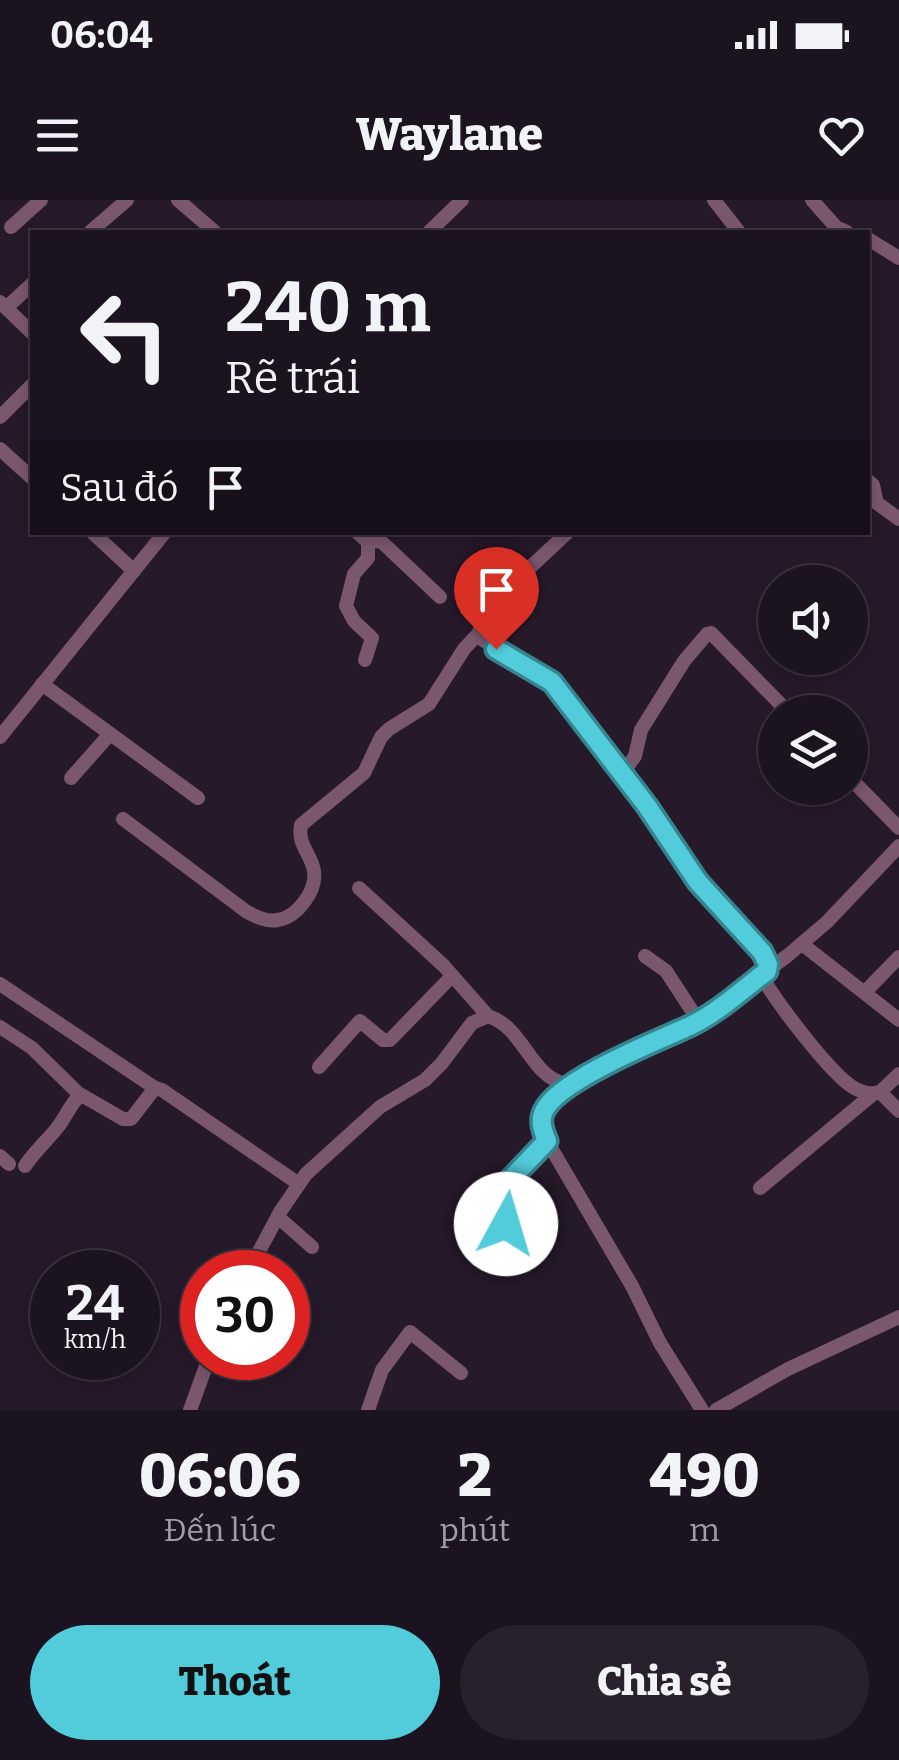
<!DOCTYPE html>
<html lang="vi">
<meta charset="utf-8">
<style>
:root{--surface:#1c1320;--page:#29202d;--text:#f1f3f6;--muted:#a09ea5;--line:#3a323e;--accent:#52cbda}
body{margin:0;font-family:Bitter,serif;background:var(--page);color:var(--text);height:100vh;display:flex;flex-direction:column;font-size:38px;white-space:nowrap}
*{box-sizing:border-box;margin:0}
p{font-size:32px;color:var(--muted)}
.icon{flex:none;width:55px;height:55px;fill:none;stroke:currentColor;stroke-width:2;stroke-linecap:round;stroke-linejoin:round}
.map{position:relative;height:1210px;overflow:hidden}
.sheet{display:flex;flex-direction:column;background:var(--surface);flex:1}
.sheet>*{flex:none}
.top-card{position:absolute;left:30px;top:30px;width:840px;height:305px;border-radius:0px;box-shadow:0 5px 15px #0003,0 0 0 2px var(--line);background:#1c1320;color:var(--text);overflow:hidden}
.buttons{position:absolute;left:758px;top:365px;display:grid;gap:20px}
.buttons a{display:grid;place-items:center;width:110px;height:110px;border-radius:50%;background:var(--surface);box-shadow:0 5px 15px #0003,0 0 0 2px var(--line);font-size:50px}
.speed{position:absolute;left:30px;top:1050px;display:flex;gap:20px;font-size:50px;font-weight:700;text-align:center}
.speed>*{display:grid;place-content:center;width:130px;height:130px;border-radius:50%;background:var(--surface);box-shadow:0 5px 15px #0003,0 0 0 2px var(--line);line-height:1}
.speed small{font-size:25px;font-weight:400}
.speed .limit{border:15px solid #d22;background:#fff;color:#111}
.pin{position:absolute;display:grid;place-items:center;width:85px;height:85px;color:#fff;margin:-102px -42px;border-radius:50% 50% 50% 0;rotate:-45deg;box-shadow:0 0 10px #0007}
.pin .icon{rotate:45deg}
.me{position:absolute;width:110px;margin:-55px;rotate:6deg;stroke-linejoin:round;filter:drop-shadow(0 0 8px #0008)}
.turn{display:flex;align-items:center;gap:35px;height:210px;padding:0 30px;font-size:45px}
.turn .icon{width:130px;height:130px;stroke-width:2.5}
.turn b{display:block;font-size:70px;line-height:85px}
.then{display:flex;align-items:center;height:95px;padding:0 30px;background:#0003;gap:20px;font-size:38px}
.eta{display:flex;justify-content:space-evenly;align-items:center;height:170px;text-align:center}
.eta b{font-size:60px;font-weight:800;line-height:70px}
.button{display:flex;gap:20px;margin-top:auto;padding:20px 30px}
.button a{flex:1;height:115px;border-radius:60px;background:var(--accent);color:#111;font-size:40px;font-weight:800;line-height:115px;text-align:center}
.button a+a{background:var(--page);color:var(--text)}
.status{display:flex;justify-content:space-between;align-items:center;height:70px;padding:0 50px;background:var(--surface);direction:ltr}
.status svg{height:28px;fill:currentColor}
header{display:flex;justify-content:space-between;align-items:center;height:130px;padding:0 30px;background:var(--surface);font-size:45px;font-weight:800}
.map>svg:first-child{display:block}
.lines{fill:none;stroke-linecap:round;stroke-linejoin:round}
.minor{stroke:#7a576d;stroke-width:14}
.route-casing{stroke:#35848e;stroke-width:25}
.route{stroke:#52cbda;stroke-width:18}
</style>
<div class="status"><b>06:04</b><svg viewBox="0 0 49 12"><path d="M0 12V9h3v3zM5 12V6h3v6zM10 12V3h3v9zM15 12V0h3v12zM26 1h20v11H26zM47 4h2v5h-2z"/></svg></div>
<header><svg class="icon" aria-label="menu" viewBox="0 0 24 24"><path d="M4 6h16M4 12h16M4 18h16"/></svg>Waylane<svg class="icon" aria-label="heart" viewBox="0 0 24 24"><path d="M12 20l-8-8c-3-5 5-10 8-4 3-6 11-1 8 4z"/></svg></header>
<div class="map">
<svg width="899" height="1210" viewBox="0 0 899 1210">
<rect width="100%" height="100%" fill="#26192a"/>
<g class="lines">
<g class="minor">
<path d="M178 0 215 32"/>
<path d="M714 0 739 32"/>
<path d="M812 0 836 27 847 32"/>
<path d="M11 27 41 0"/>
<path d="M90 32 127 0"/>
<path d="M429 32 462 0"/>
<path d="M868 39 899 58"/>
<path d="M0 102 32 133"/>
<path d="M6 108 32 84"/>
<path d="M0 217 32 185"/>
<path d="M0 249 32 278"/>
<path d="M868 281 873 285 877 303 899 319"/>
<path d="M92 332 134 371"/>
<path d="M357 332 368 342 380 341 384 344 440 397"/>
<path d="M568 332 489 406 483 416 479 433 483 440 520 465 552 482 647 606 699 682 762 752 768 764 767 771"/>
<path d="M365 460 372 438 354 421 346 406 354 374 368 358V342"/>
<path d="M42 484 198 598"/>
<path d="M0 537 165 332"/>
<path d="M623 573 635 556 641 530 684 461 707 434 711 433 788 512"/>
<path d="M71 578 110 534"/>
<path d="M850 578 899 628"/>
<path d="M123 619 247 712C257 717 266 722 278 720 297 717 317 691 314 671 311 653 297 645 301 625L364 573 381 537 389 529 429 504 464 449 479 433"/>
<path d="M359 688 444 766 488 816"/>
<path d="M802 744 899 820"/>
<path d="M645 756 666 771 698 820"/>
<path d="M761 775C776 802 827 869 851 886 860 892 870 895 880 892L899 911"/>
<path d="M0 784 155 888"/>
<path d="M865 792 899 757"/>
<path d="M0 827 32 848 78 893 123 919H131L155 888 162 890 299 984"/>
<path d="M319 867 360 821 383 840H390L452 776"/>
<path d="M566 884C548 903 537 914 547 941L632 1086 660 1143 702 1210"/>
<path d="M880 892 899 874"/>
<path d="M0 956 9 964"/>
<path d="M25 966C35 951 46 942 57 928 66 917 69 906 80 895"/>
<path d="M760 988 873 894"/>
<path d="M278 1017 312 1047"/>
<path d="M498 1034 507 1020 503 991 506 984 547 941"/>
<path d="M248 1072 280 1012 306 974 380 907 425 880 442 863 472 823 488 816C524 827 530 877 566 884L584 879 665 834 685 829 712 811 787 756 827 722 899 646"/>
<path d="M190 1210 209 1158"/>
<path d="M368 1210 382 1170 410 1132 461 1173"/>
<path d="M716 1210 788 1169 899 1117"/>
</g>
</g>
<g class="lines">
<g class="route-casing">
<path id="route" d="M496 449 552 482 647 606 698 682 762 752 768 764 767 771C742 790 713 817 683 829 651 843 558 881 544 911 539 921 543 931 547 941L506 984 503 991 506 1024"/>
</g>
<use href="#route" class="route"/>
</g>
</svg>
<div class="buttons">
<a><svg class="icon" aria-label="sound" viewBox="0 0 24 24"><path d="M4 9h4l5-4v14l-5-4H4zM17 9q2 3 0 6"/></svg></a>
<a><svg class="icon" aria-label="layers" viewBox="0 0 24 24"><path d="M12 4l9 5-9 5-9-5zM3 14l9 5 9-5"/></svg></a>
</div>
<div class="speed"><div>24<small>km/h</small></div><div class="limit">30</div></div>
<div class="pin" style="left:496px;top:449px;background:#d93025"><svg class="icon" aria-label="arrive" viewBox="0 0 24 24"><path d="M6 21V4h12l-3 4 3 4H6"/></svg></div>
<svg class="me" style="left:506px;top:1024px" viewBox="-20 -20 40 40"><circle r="19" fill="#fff"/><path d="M0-13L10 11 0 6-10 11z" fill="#52cbda"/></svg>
<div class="top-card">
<div class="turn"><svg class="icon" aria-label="left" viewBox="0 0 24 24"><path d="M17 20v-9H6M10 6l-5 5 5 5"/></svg><div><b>240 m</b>Rẽ trái</div></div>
<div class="then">Sau đó<svg class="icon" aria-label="arrive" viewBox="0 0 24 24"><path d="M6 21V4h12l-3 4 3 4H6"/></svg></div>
</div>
</div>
<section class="sheet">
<div class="eta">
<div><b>06:06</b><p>Đến lúc</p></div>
<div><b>2</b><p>phút</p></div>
<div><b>490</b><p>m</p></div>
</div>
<div class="button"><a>Thoát</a><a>Chia sẻ</a></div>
</section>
